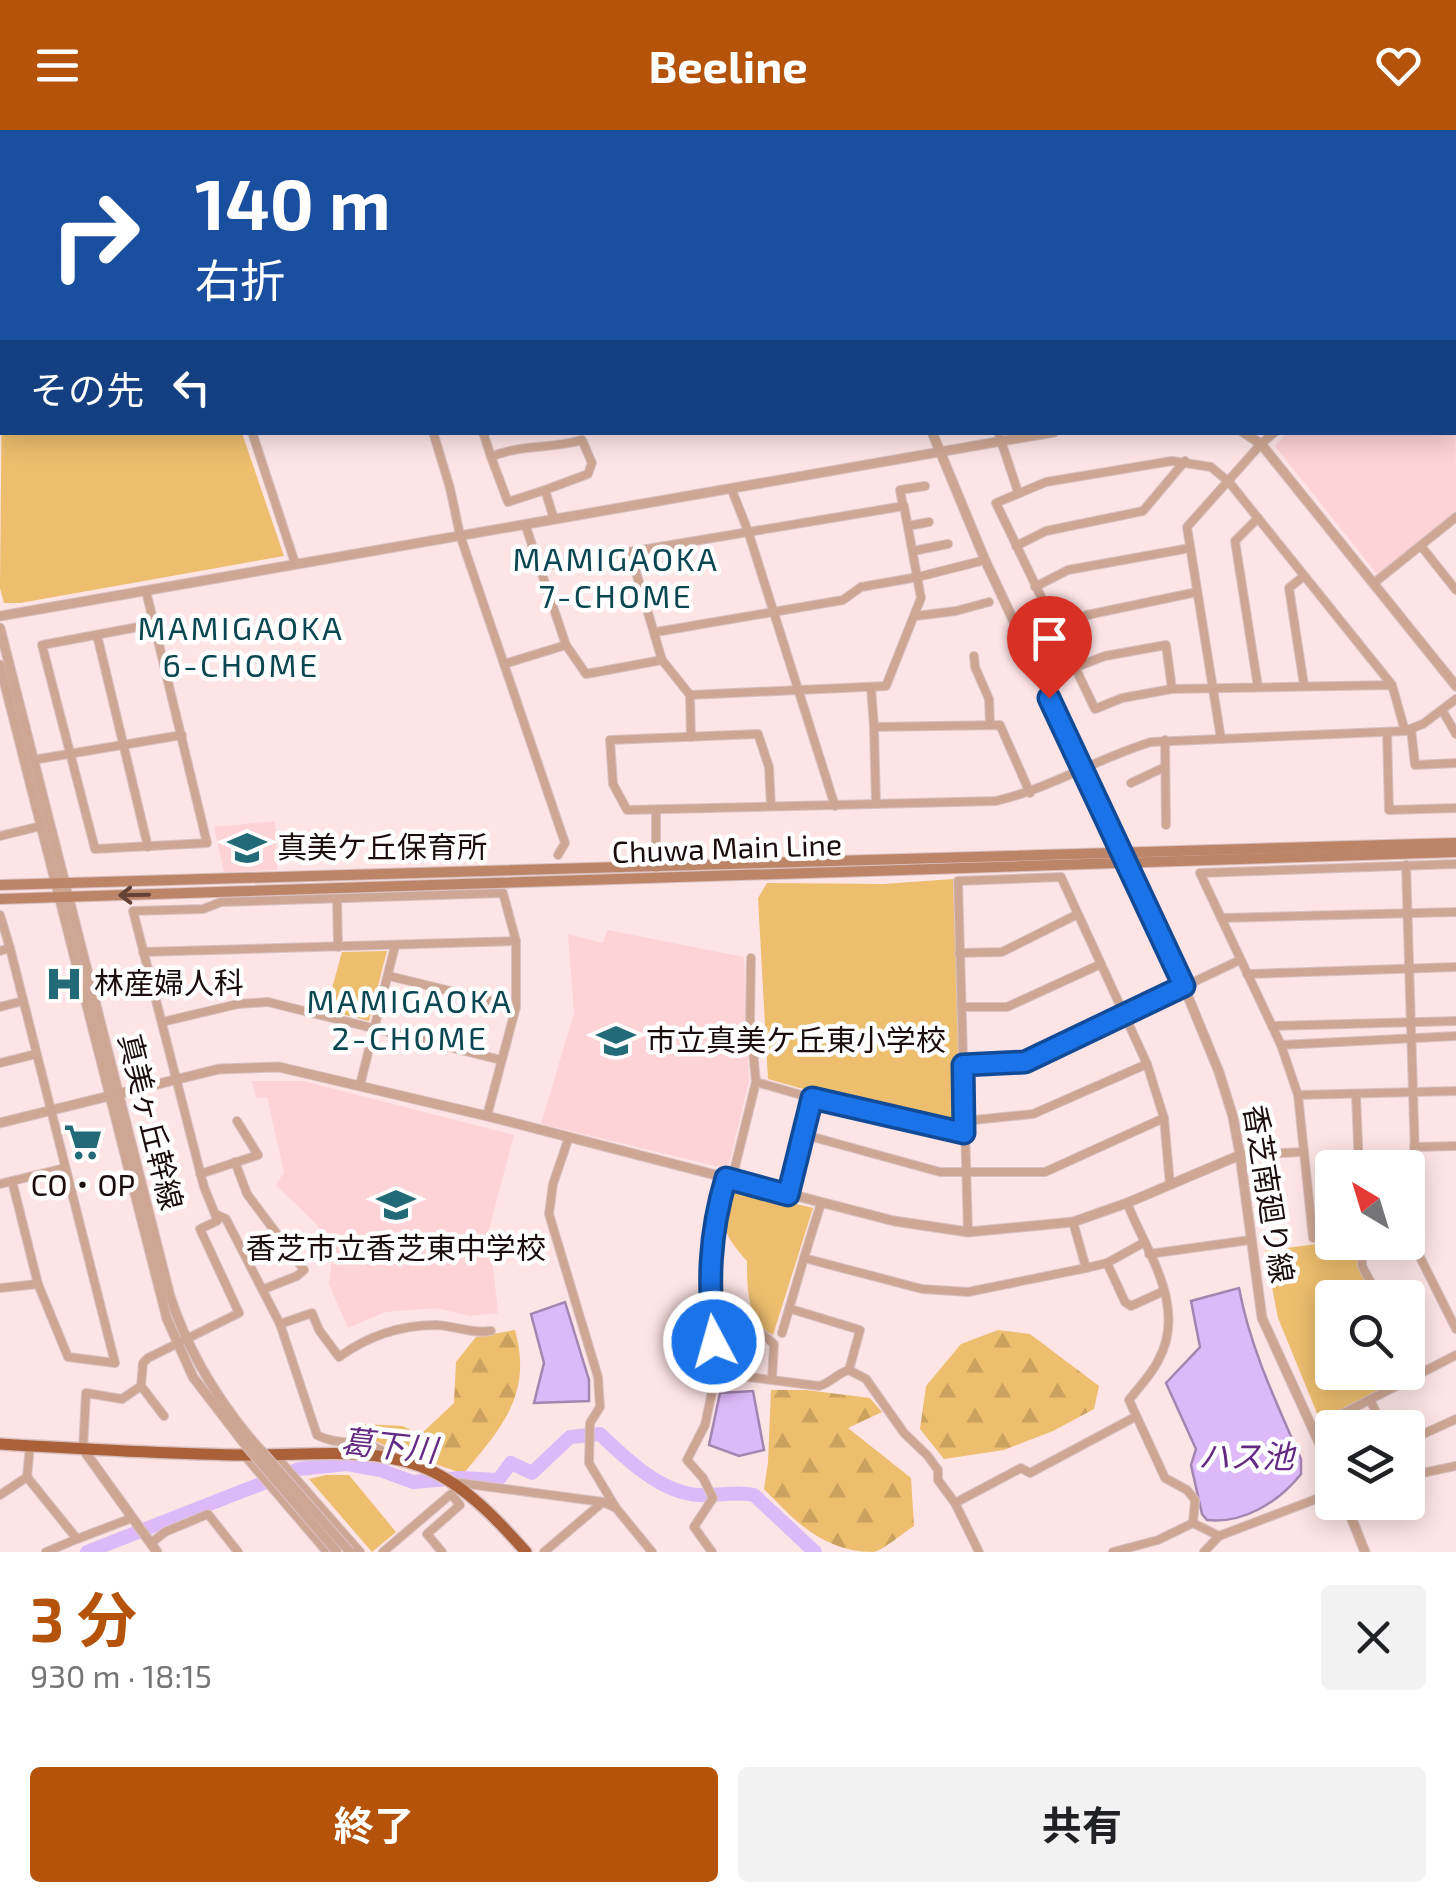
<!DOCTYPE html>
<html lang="ja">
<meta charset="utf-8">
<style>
:root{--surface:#fff;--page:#f2f2f2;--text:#202124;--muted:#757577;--accent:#b45309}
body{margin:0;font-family:"Exo 2","Noto Sans JP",sans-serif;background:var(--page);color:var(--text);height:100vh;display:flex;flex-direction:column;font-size:38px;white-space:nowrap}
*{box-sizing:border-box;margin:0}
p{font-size:32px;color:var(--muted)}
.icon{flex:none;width:55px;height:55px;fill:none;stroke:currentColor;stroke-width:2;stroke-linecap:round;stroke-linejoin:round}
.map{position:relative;height:1422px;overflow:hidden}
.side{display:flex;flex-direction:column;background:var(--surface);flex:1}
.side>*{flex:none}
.guide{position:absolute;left:0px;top:0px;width:1458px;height:305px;box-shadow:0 5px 25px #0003;background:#1a4fa0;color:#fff;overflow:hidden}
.needle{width:65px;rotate:322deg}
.fabs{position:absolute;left:1315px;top:1020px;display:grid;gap:20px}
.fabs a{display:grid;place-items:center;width:110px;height:110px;border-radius:10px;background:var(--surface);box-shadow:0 5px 25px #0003;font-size:50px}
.pin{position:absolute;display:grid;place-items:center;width:85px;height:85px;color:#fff;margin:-102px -42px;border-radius:50% 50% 50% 0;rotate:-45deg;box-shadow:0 0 10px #0007}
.pin .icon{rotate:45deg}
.me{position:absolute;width:110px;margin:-55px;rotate:354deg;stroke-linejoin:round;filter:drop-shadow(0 0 8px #0008)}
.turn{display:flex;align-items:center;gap:35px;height:210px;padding:0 30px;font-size:45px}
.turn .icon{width:130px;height:130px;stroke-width:2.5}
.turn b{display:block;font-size:70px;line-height:85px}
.then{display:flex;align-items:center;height:95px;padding:0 30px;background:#0003;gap:20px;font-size:38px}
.round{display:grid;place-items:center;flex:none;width:105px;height:105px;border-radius:10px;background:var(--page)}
.head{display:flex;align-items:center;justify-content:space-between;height:170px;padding:0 30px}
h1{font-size:60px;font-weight:700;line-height:75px;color:var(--accent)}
.primary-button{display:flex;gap:20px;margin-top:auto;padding:20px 30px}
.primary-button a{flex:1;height:115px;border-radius:10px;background:var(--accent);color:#fff;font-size:40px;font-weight:700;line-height:115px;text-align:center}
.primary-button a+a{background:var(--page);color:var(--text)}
header{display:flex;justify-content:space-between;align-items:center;height:130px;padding:0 30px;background:var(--accent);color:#fff;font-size:45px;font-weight:700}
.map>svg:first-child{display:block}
.built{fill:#fdd3d5}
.forest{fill:url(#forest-firs)}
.park{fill:#ecbe6e}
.water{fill:#deb9f9;stroke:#a485b2;stroke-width:2.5}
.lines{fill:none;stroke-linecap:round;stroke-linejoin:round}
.stream{stroke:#a485b2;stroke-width:2.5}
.river{stroke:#deb9f9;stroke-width:14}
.minor-casing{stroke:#dac2c3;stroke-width:10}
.tertiary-casing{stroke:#dac2c3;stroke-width:11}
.secondary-casing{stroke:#dac2c3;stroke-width:12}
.trunk-casing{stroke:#dac2c3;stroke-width:14}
.minor{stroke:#cea794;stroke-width:8}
.tertiary{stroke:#cea794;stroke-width:9}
.secondary{stroke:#bd8568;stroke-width:10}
.trunk{stroke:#aa6038;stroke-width:11}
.tertiary-bridge-casing{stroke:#dac2c3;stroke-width:11;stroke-linecap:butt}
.tertiary-bridge{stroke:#cea794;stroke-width:9}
.oneway{stroke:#644336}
.route-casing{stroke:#114b97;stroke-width:25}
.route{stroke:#1a73e8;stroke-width:18}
.labels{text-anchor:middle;stroke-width:9;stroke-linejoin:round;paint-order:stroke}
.poi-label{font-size:30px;fill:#1b0d0e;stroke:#fff;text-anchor:start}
.street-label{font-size:30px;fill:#1b0d0e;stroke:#fff}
.neighbourhood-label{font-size:32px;letter-spacing:2.5px;fill:#0b4753;stroke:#fff}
.water-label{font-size:32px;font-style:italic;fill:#632983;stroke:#fff}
</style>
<header><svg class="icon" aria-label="menu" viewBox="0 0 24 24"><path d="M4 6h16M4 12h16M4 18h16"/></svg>Beeline<svg class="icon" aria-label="heart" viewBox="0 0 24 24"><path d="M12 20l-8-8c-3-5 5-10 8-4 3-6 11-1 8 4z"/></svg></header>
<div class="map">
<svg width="1456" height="1422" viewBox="0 0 1456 1422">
<defs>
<pattern id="forest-firs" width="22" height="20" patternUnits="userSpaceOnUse" patternTransform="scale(2.5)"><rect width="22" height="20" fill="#ecbe6e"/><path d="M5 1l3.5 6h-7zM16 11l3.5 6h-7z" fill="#caa25e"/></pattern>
</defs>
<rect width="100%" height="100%" fill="#fee4e5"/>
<g class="built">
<path d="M1455 171 1456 382 1377 444 1275 316 1287 303 1455 302Z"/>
<path d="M275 691 277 740 224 742 214 697Z"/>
<path d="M607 800 744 827 749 951 728 1039 541 994 574 883 568 804 603 813Z"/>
<path d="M252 951H303L514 1005 489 1099 498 1183 469 1186 437 1178 385 1182 348 1198 329 1154 333 1121 317 1095 276 1055 284 1042 267 967 256 968Z"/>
</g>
<g class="forest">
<path d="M515 1200C533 1265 501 1298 463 1344 430 1331 396 1323 366 1306L365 1294 403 1296 420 1305 454 1273 456 1232 476 1207Z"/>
<path d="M998 1200 1030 1204 1099 1256 1094 1279 1053 1301 1004 1320 944 1329 920 1299 926 1256 961 1214Z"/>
<path d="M771 1260H806L870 1268 882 1282 848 1298 911 1348 914 1396C902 1403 887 1418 874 1422 823 1422 794 1390 764 1359L768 1332Z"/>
</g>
<g class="park">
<path d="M2 247V302L242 303 284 426 20 473H4L0 458Z"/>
<path d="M953 749 962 996 860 975 768 949 758 768 767 753 884 754Z"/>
<path d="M387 821 369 891 326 880 342 822Z"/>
<path d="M729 1058 813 1078 773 1205C747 1193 747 1156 747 1131 722 1103 720 1094 729 1058Z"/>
<path d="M1332 1112 1359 1113 1375 1167 1332 1168V1242H1408V1236L1411 1243 1325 1289 1319 1288 1278 1188 1265 1121Z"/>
<path d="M326 1345H349L396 1402 372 1422 309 1349Z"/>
</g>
<g class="water">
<path d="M1239 1158C1250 1218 1277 1274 1301 1329V1344C1279 1372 1243 1394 1207 1390L1202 1384 1191 1335 1196 1319 1166 1253 1200 1217 1191 1171Z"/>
<path d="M565 1172 589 1250V1271L534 1273 544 1233 531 1184Z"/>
<path d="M753 1261 764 1320 739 1326 709 1315 720 1263Z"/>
</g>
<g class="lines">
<path class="stream" d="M1059 0 1066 2"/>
<path class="river" d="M87 1422 299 1339 347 1334 380 1340 413 1352 461 1348 498 1350 511 1333 532 1343 570 1307 600 1304C626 1329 661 1363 699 1365 718 1366 736 1361 754 1365L815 1422"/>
<g class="minor-casing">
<g id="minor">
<path d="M117 0 118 2"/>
<path d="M149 0 150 2"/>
<path d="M307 0 308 2"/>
<path d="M470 0 471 2"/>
<path d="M496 0 497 2"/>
<path d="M591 0 592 2"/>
<path d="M683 0 684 2"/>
<path d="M874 0 875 2"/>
<path d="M1081 0H1087"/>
<path d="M87 2 95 0"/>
<path d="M370 2 378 0"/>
<path d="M626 2 635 0"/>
<path d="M994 2 1001 0"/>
<path d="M0 31 2 30"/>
<path d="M0 77 2 76"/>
<path d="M1455 162 1456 161"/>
<path d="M252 302 295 433"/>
<path d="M433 302 450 358 460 405 565 713 558 725"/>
<path d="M483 302 491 327"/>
<path d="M998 302 1018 362"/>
<path d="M731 358 748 401 835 676"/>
<path d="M545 360 588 344 592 333 582 310C552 319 520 314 491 327L508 372 545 360 554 389"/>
<path d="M903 376 900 360 925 356"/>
<path d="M1258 388 1235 411 1258 557"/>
<path d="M525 394 566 515 586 544 662 530"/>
<path d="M908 396 929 392"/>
<path d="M1016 416 1046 401 1143 381 1185 331"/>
<path d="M1421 416 1456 460"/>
<path d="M913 421 948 414"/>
<path d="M539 437 904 376 921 468 886 556 690 565 662 530 630 422"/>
<path d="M1304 446 1289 458 1304 555"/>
<path d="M1374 453 1456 387"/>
<path d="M1035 457 1068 440 1190 418"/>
<path d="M146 461 207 713 95 719 42 515 154 494"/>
<path d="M916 486 956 481 989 472"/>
<path d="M1056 499 1087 485 1197 462"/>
<path d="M656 502 843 470 861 457 918 447 985 430"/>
<path d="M97 505 148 717"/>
<path d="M974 526 975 537 989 569 990 595"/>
<path d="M504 534 566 515"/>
<path d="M1076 537 1105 526 1166 515 1172 559"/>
<path d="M1392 555 1172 559 1122 568 1095 579 996 373 1046 352 1172 331 1211 337 1229 352 1392 555 1405 601"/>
<path d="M871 557 874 597"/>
<path d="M690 565 691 607"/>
<path d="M1442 580 1456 604"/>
<path d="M1411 599 1415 635 1456 633"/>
<path d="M1387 602 1389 680 1456 678"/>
<path d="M1221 609 1187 397 1261 314 1275 302"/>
<path d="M1165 610 1166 695"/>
<path d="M33 630 182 605"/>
<path d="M1131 653 1165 637"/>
<path d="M876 674 874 597 1000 595 1030 663"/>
<path d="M771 676 769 637 758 604 610 610 613 654 627 680 996 671C1051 658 1098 628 1151 612L1405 601 1423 594 1456 569"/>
<path d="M656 682V738"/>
<path d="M0 706 41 696"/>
<path d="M1456 734 1200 743 1281 915 1456 906"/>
<path d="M1406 735 1418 1123 1456 1199"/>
<path d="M337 769 338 817"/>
<path d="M0 785 10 818"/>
<path d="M1221 788 1456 782"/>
<path d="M0 821 10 818 115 1233 68 1227 38 1154 12 1051"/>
<path d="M143 822 516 811"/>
<path d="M959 823 1002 822 1076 785"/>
<path d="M1247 844 1456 837"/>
<path d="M389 846 516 877"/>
<path d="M0 877 23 871"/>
<path d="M961 877H1007L1101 834"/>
<path d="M162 892 238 874 268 872 501 930"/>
<path d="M1272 896 1456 891"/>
<path d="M1281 915 1298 965"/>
<path d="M0 933 36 924"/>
<path d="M963 935 1025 932 1240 830"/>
<path d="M756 952 812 968 964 1003"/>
<path d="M360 955 395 816"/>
<path d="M1356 965 1359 1038"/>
<path d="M964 991 1033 984 1147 934"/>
<path d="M802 1004 940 1042H1045L1164 988"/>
<path d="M569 1007 553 1054 549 1084 598 1247 600 1277 590 1293 589 1333 616 1378"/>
<path d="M1414 1017 1456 1016"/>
<path d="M1240 1025 1304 1022"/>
<path d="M235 1032 247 1064 304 1140 297 1146 264 1159"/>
<path d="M200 1044 258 1025 237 991"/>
<path d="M732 1049 756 952 750 890 751 828"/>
<path d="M0 1054 65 1038"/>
<path d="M789 1065 812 968"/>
<path d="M821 1073 804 1128 922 1159 968 1162 1086 1138 1073 1092"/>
<path d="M1127 1073C1147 1123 1188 1177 1158 1231 1151 1245 1139 1257 1129 1270L1165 1348 1187 1360 1195 1370 1193 1393"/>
<path d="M968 1102 958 751 1061 747 1147 934 1164 988 1170 1055"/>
<path d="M1332 1107 1313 1108 1298 965 1456 961"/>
<path d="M1362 1112V1136L1379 1168"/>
<path d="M1149 1124 1250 1110"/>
<path d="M1107 1133 1125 1172 1131 1176 1164 1161"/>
<path d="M1086 1138 1107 1133 1143 1113"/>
<path d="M0 1158 38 1154"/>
<path d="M280 1194 312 1183 319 1200 339 1227C368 1206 399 1195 436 1195 456 1196 471 1204 491 1201"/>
<path d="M741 1194 749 1193 774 1214 772 1248"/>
<path d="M782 1203 804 1128"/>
<path d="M1408 1221 1420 1244"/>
<path d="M849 1240 866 1249 904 1303 927 1325 938 1340V1350L955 1373"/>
<path d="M716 1243 819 1256C831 1253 837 1243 849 1240L860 1200 791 1179"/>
<path d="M141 1256 164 1286"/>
<path d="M1370 1270 1384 1298"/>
<path d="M1316 1301 1340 1285 1456 1225"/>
<path d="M1408 1311 1456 1289"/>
<path d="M30 1316 27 1347 77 1409 132 1388"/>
<path d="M83 1319 86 1263 122 1269 141 1256 143 1233 148 1228 239 1183 200 1099 217 1091 215 1084"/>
<path d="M244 1325 327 1422"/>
<path d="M275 1325 360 1422"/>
<path d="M391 1327C369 1306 340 1318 317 1305L280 1194 226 1089 215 1084 204 1057 133 781 203 779 221 772 503 763 516 811V877L487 986"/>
<path d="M1408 1346 1456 1336"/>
<path d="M453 1352 603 1372 616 1378 652 1422"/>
<path d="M0 1365 27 1347"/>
<path d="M1193 1393 1219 1406"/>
<path d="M151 1413 165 1402 208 1384 238 1422"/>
<path d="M46 1422 77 1409"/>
<path d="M383 1422 451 1364 460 1375 427 1404 442 1422"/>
<path d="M544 1422 603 1372"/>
<path d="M712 1422 694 1397 713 1368 703 1348 687 1330 705 1295 716 1243 708 1159 714 1087 726 1048"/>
<path d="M979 1422 955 1373 1021 1338 1030 1343 1135 1287"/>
<path d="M1113 1422 1158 1410 1193 1393"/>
<path d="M1204 1422 1219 1406 1332 1363"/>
</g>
</g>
<g class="tertiary-casing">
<g id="tertiary">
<path d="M839 0V2"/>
<path d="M741 2 749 0"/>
<path d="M0 239 2 238"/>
<path d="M932 302 985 430 1173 830 1219 942 1233 987 1240 1025 1262 1188 1332 1341"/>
<path d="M1243 302 1261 314 1456 556"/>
<path d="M0 486 1054 302"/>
<path d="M0 498 170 1166C187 1219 214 1264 249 1307"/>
<path d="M0 535 167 1189 193 1247 243 1312"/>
<path d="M0 993 219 939 279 937 487 986 894 1091 968 1102 1073 1092 1127 1073 1240 1025"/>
<path d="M83 1319 157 1422"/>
<path d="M1345 1372 1365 1422"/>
</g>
</g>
<g class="secondary-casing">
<g id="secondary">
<path d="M0 755 1456 713"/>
<path d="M0 769 1456 722"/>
</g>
</g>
<g class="trunk-casing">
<path id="trunk" d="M0 1314C82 1319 163 1324 245 1325 303 1326 364 1316 420 1336 462 1352 497 1389 526 1422"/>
</g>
<use href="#minor" class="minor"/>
<use href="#tertiary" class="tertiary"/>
<use href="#secondary" class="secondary"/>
<use href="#trunk" class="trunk"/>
<g class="tertiary-bridge-casing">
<g id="tertiary-bridge">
<path d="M249 1307 350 1422"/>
<path d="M243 1312 337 1422"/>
</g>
</g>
<use href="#tertiary-bridge" class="tertiary-bridge"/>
</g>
<defs><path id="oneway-shaft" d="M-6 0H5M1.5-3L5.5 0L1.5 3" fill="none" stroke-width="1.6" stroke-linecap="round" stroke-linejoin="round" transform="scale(2.5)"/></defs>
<use class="oneway" href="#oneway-shaft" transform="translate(134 765) rotate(179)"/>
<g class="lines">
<g class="route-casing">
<path id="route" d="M714 1212C708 1153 709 1105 726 1048L788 1065 812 968 964 1003 963 935 1025 932 1184 856 1049 568"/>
</g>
<use href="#route" class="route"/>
</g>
<defs>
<g id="school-bare" transform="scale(3)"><path d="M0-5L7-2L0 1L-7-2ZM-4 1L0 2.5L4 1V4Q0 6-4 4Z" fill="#236a78" stroke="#fff" stroke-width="2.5" paint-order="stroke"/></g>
<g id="hospital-bare" transform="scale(3)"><path d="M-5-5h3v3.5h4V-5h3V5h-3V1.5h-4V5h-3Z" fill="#236a78" stroke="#fff" stroke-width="2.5" paint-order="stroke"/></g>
<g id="supermarket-bare" transform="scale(3)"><path d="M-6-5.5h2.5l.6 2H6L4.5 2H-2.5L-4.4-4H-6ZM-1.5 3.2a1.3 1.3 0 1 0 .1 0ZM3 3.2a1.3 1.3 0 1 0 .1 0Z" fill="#236a78" stroke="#fff" stroke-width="2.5" paint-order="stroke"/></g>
</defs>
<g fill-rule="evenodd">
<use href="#school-bare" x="247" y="718"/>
<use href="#hospital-bare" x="64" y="854"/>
<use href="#school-bare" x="616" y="911"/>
<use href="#supermarket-bare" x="83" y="1012"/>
<use href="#school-bare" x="396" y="1075"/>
</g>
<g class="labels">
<g class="poi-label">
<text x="277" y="728">真美ケ丘保育所</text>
<text x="94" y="864">林産婦人科</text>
<text x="646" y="921">市立真美ケ丘東小学校</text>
<text x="83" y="1066" text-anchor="middle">CO・OP</text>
<text x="396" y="1129" text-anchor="middle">香芝市立香芝東中学校</text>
</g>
<g class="street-label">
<text transform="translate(727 719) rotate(-2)" y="10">Chuwa Main Line</text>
<text transform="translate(150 992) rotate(76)" y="10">真美ヶ丘幹線</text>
<text transform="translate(1268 1064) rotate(81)" y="10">香芝南廻り線</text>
</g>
<g class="neighbourhood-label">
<text x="616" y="441">MAMIGAOKA<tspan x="616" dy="37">7-CHOME</tspan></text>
<text x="241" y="510">MAMIGAOKA<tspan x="241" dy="37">6-CHOME</tspan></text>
<text x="410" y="883">MAMIGAOKA<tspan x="410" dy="37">2-CHOME</tspan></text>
</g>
<g class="water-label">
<text transform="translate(389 1316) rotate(6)" y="11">葛下川</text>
<text x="1246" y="1338">ハス池</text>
</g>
</g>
</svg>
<div class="fabs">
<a><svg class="needle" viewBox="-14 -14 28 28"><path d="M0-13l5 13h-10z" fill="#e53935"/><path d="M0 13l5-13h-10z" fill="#757577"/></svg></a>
<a><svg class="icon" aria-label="search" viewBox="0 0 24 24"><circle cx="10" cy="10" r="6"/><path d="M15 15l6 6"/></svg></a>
<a><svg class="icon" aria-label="layers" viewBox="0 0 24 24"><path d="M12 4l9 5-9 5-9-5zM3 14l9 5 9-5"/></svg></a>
</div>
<div class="pin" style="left:1049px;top:568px;background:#d93025"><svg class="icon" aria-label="arrive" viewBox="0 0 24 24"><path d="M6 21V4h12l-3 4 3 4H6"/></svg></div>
<svg class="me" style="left:714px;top:1212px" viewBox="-20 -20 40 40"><circle r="17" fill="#1a73e8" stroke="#fff" stroke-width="3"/><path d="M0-11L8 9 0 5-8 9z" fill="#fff"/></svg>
<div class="guide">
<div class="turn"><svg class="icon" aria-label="right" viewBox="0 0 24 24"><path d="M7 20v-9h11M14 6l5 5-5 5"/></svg><div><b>140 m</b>右折</div></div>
<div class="then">その先<svg class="icon" aria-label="left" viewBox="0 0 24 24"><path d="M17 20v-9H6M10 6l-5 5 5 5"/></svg></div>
</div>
</div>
<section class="side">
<div class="head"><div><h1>3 分</h1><p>930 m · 18:15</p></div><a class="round"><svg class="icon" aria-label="close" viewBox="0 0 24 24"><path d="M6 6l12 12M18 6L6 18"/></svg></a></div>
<div class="primary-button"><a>終了</a><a>共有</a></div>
</section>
